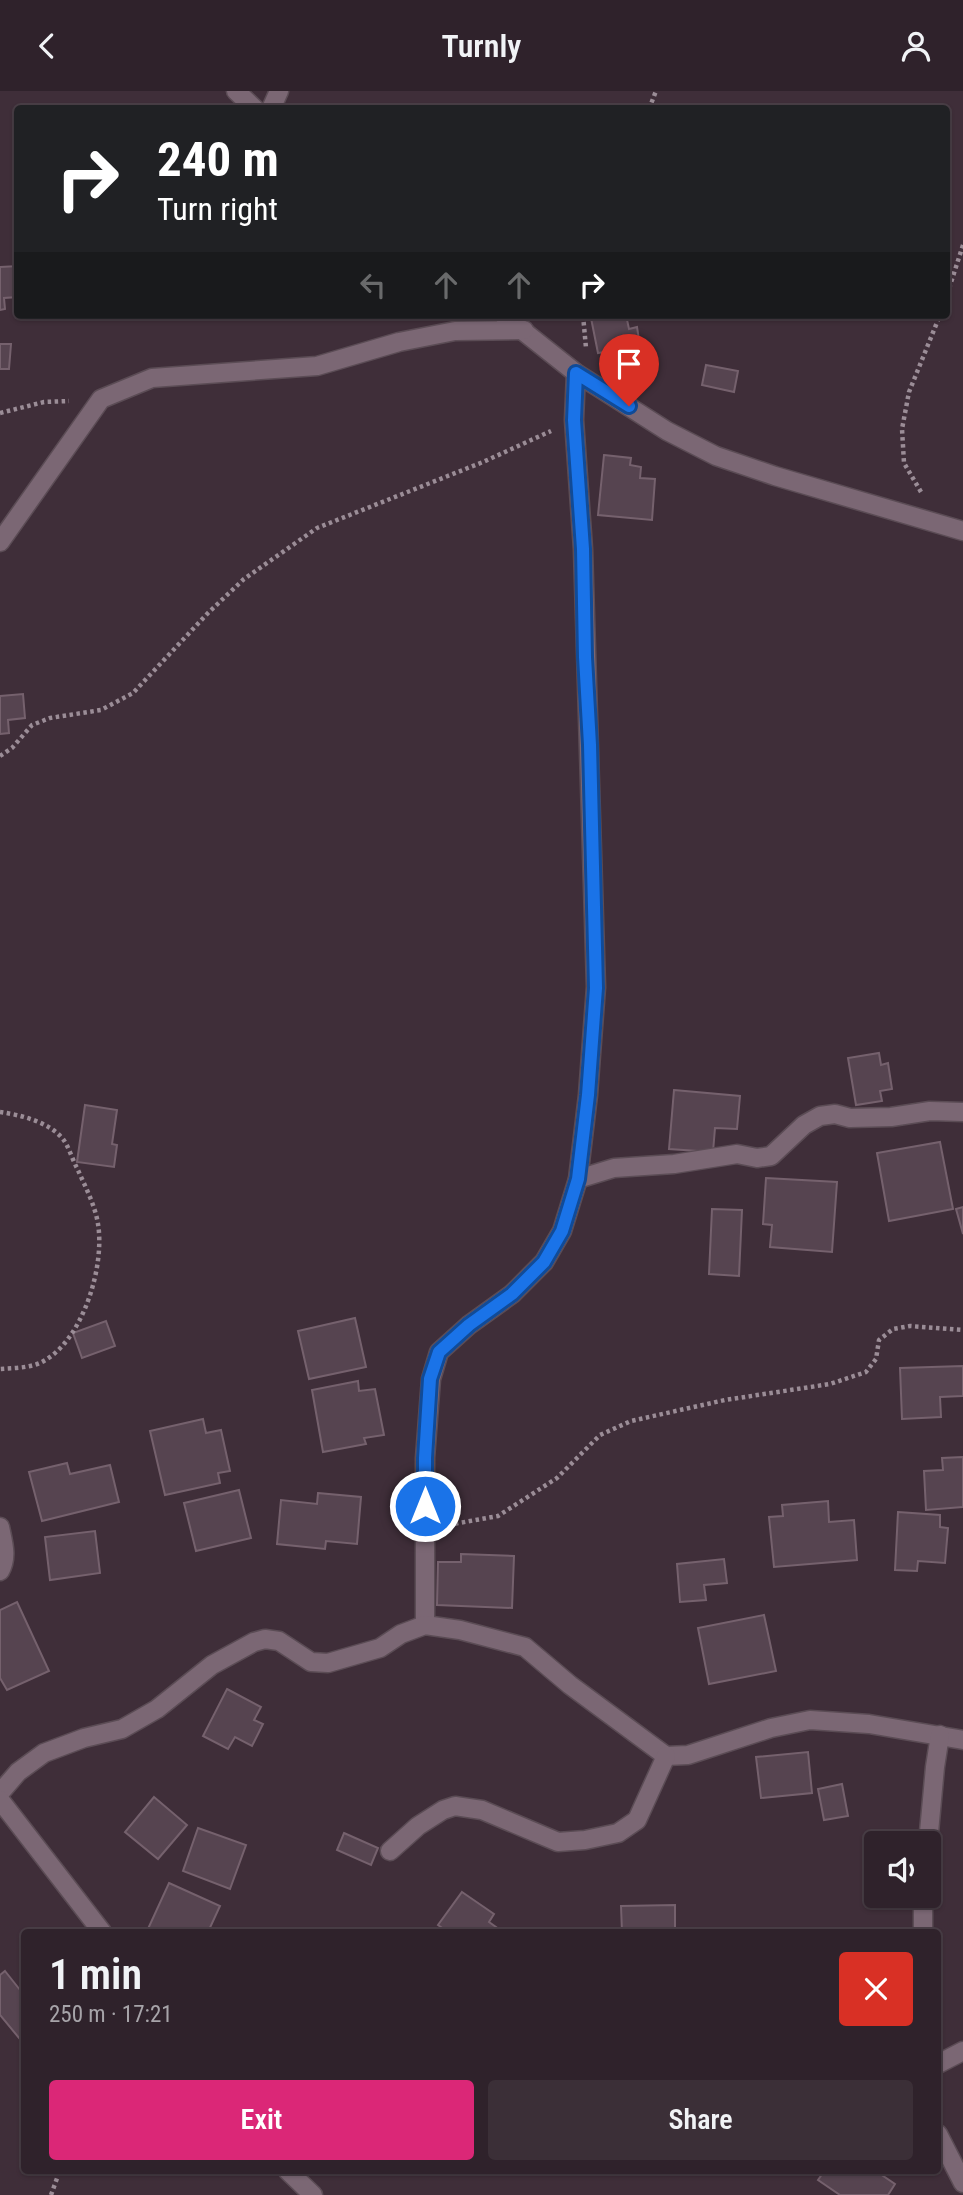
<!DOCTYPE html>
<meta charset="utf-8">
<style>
:root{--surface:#2f222b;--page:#3b2f37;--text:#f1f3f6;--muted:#a7a4a9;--line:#4a3f47;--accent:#db2777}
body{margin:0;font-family:"Roboto Condensed",sans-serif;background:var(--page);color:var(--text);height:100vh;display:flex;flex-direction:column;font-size:26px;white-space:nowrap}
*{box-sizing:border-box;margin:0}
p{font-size:23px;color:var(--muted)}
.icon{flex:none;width:38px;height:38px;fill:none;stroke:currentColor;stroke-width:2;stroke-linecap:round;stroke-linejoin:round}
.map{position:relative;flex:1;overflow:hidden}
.drawer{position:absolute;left:21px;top:1838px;width:920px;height:245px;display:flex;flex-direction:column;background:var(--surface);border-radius:7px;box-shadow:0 2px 5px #0004,0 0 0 2px var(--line)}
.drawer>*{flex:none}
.banner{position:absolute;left:14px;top:14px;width:936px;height:214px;border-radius:7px;box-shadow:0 2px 5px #0004,0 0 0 2px var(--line);background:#202124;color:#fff;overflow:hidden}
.fabs{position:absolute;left:864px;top:1740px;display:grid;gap:14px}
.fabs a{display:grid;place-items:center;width:77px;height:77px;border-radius:7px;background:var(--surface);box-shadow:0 2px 5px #0004,0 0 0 2px var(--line);font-size:35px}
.pin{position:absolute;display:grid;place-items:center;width:60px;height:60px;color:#fff;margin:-72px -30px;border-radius:50% 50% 50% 0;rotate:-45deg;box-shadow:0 0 7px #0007}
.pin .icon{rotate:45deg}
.me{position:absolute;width:77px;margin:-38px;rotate:0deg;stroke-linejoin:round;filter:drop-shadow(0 0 5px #0008)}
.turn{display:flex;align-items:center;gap:24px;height:147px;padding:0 28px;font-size:32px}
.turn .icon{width:91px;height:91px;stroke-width:2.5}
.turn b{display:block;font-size:49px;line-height:60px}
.lanes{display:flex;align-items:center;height:66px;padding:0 28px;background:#0003;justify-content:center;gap:35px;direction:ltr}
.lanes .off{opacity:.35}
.round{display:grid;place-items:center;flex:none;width:74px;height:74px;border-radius:7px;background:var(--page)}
.head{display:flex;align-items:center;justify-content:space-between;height:119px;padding:0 28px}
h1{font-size:42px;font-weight:600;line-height:52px}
.cta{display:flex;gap:14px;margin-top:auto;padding:14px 28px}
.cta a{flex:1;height:80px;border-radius:7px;background:var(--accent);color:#fff;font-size:28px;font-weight:600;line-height:80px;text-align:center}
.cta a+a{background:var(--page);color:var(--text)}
header{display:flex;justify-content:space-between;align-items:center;height:91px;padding:0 28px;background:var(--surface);font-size:32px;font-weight:600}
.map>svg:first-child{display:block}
.building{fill:#564450;stroke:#75616d;stroke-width:2}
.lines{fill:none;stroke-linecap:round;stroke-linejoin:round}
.minor-casing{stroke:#5b4c55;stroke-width:21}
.path{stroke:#9b8d97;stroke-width:4.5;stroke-dasharray:3.5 3.5;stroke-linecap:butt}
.minor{stroke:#7b6774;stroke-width:18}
.route-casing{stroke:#114b97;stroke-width:18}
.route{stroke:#1a73e8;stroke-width:12}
</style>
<header><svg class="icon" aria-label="back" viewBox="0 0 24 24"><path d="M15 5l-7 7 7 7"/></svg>Turnly<svg class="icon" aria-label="person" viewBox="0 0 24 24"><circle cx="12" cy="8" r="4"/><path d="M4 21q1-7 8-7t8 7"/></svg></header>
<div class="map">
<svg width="963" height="2104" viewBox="0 0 963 2104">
<rect width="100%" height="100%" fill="#3f2e39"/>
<g class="building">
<path d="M18 175V206L4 207 5 218 0 219V176Z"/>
<path d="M607 224H626L629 238 637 236 640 255 598 262 591 227Z"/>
<path d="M0 253H11L9 278H0Z"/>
<path d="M706 274 738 280 734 301 702 294Z"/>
<path d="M604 364 631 367 630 374 641 376 640 387 655 388 652 429 598 424Z"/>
<path d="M23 603 25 627 8 629 9 642 0 643V605Z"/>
<path d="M879 962 881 974 888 972 892 998 880 1000 882 1010 856 1014 848 967Z"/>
<path d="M674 999 740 1005 737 1038 715 1037 713 1061 669 1058Z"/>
<path d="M85 1014 117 1019 112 1053 117 1054 114 1076 77 1071Z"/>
<path d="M940 1051 953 1118 889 1130 877 1062Z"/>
<path d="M766 1087 837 1091 832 1161 770 1156 772 1134 763 1133Z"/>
<path d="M963 1116V1143L956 1118Z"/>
<path d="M712 1118 742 1119 739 1185 709 1183Z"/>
<path d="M355 1227 366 1276 309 1288 298 1240Z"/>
<path d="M106 1230 115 1255 82 1267 73 1242Z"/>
<path d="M963 1275V1305L940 1306 941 1326 902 1328 900 1277Z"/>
<path d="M358 1290 359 1300 375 1298 384 1344 364 1347 366 1353 323 1361 312 1299Z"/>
<path d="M203 1328 206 1342 221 1339 230 1380 218 1382 220 1392 165 1404 150 1340Z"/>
<path d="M963 1366V1416L926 1419 924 1380 943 1379 942 1367Z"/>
<path d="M67 1372 70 1383 110 1374 119 1411 42 1430 29 1381Z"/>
<path d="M239 1399 251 1447 196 1460 184 1412Z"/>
<path d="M318 1402 361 1406 357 1453 326 1450 325 1458 277 1453 281 1409 317 1413Z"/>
<path d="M828 1410 829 1431 854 1429 857 1469 774 1476 769 1426 783 1425 782 1414Z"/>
<path d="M898 1421 940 1424V1436L948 1437 945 1472 918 1470 917 1480 895 1479Z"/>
<path d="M95 1440 100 1482 50 1489 45 1446Z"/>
<path d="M461 1463 514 1465 512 1517 437 1514 438 1471H461Z"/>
<path d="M724 1468 727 1492 704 1494 706 1509 680 1511 677 1473Z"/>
<path d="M17 1511 49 1580 7 1599 0 1587V1519Z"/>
<path d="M764 1524 776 1580 709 1593 698 1537Z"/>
<path d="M227 1598 261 1616 254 1629 263 1633 252 1655 235 1646 228 1658 203 1645Z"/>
<path d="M808 1661 812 1702 761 1707 756 1666Z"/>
<path d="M842 1693 848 1725 824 1729 818 1698Z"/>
<path d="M154 1706 187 1734 158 1768 125 1741Z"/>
<path d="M198 1737 246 1754 230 1798 183 1780Z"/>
<path d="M344 1742 378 1757 371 1774 337 1759Z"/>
<path d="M169 1792 220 1815 208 1841 147 1840Z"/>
<path d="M462 1801 494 1823 489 1831 503 1841H448L438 1834Z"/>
<path d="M675 1814V1841H622L621 1815Z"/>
<path d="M5 1880 24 1904V1953L0 1924V1884Z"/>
<path d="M825 2079H877L876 2080 895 2093 888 2104H840L818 2089Z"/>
</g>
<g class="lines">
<g class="minor-casing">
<g id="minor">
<path d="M236 0 255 18"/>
<path d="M271 18 279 0"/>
<path d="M503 224 576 282 667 340 716 365 775 385 963 440"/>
<path d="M0 451 101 308 152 287 317 275 399 251 455 240 524 239"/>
<path d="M578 1088 614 1077 674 1073 737 1063 757 1067 771 1065 804 1034 820 1025 835 1023 850 1027 891 1026 930 1020 963 1021"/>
<path d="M0 1436C3 1451 8 1466 0 1480"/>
<path d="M425 1534V1367L431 1288 439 1261 469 1234 512 1203 544 1171 562 1140 578 1088 588 1004 596 896 583 458 574 329 576 282"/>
<path d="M0 1702 18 1681 44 1662 84 1647 122 1638 157 1618 212 1574 254 1551 265 1548 279 1550 311 1571 328 1572 380 1557 401 1543 425 1534 460 1539 525 1556 570 1594 666 1665 688 1664 771 1637 810 1629 869 1633 963 1649"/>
<path d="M0 1709 102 1841"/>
<path d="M928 1752 935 1676 940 1644"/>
<path d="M390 1760 418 1735 443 1719 455 1715 482 1719 558 1751 585 1749 618 1742 637 1729 666 1665"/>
<path d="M923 1841V1804"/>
<path d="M938 1973 963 1960"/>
<path d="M938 2043 963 2092"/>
<path d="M287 2079 313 2104"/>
</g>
</g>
<g class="path">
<path d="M649 18 656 0"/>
<path d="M947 204 963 154"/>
<path d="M583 224 586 257"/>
<path d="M0 322 44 311 69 310"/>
<path d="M921 401 904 372 902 338 909 301 940 224"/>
<path d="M0 665 12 657 32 634 50 627 101 619 133 602 208 522 244 488 317 437 483 371 551 340"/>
<path d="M0 1021C21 1024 49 1031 63 1048 69 1056 72 1068 77 1077 85 1095 95 1114 98 1133 105 1175 83 1250 42 1271 30 1277 14 1277 0 1278"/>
<path d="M448 1434 498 1425 557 1387 600 1344 631 1330 725 1309 830 1293 866 1281 876 1268 879 1249 893 1238 910 1235 963 1239"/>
<path d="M51 2104 60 2079"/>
</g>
<use href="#minor" class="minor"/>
</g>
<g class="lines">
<g class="route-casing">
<path id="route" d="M425 1415V1367L430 1288 439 1261 469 1234 512 1203 544 1171 562 1140 578 1088 588 1004 596 897 590 654 585 566 583 458 574 329 576 282 629 315"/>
</g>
<use href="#route" class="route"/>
</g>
</svg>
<div class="fabs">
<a><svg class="icon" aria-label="sound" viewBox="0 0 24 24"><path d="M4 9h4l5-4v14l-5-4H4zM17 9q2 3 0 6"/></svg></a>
</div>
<div class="pin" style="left:629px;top:315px;background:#d93025"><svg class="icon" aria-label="arrive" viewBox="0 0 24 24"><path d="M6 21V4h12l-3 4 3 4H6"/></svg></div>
<svg class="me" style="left:425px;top:1415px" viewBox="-20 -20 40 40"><circle r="17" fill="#1a73e8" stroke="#fff" stroke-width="3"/><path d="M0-11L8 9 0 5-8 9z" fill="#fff"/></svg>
<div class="banner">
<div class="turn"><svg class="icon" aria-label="right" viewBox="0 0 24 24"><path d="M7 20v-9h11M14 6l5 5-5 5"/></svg><div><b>240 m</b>Turn right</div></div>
<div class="lanes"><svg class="icon off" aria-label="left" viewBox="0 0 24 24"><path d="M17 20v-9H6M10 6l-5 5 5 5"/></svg><svg class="icon off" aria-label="ahead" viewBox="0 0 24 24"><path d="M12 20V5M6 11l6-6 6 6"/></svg><svg class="icon off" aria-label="ahead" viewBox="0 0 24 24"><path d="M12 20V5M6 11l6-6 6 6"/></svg><svg class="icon" aria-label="right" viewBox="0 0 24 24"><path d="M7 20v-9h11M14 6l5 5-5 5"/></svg></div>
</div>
<section class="drawer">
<div class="head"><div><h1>1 min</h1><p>250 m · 17:21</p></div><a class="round" style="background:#d93025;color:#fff"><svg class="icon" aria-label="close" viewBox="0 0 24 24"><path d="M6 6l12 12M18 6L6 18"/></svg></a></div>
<div class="cta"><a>Exit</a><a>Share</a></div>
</section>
</div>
